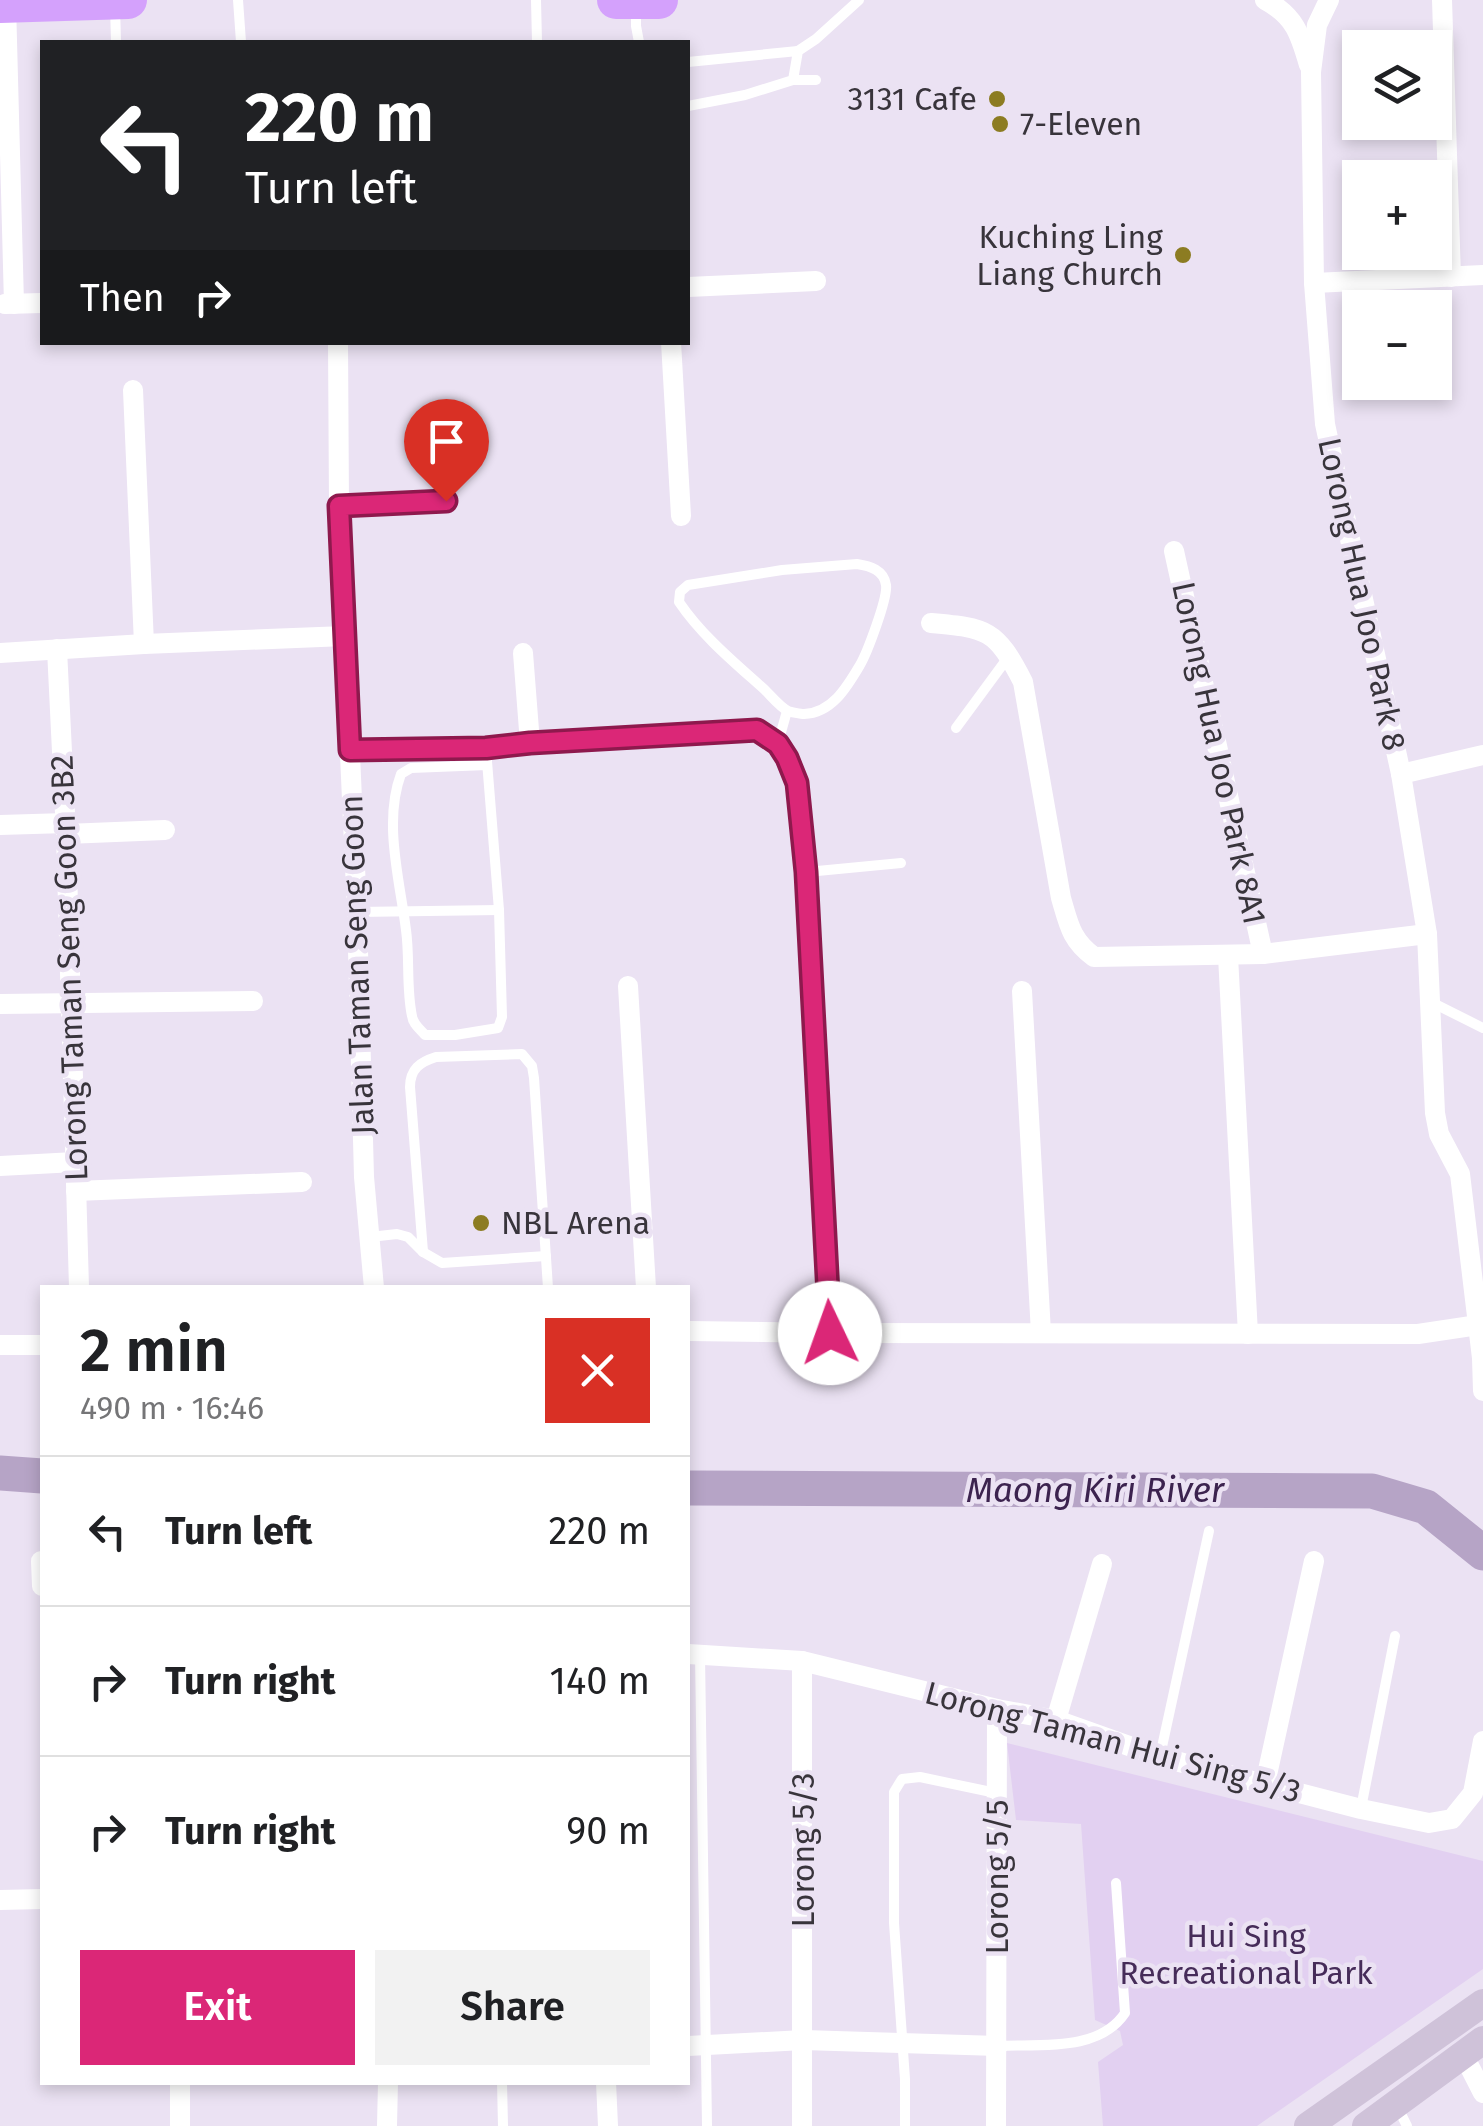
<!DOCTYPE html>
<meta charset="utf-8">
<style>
:root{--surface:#fff;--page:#f2f2f2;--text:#202124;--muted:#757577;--line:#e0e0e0;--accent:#db2777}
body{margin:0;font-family:"Fira Sans",sans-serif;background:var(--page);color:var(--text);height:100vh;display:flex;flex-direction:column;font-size:38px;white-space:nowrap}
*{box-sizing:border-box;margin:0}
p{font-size:32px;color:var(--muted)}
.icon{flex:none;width:55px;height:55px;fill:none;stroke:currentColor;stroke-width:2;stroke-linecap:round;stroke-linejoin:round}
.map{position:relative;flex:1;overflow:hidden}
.drawer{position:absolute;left:40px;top:1285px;width:650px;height:800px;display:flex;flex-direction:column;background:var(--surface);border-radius:0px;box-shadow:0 5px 15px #0003}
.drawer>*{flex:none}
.hud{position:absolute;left:40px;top:40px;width:650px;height:305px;border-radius:0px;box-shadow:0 5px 15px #0003;background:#202124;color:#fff;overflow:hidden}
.buttons{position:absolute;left:1342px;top:30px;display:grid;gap:20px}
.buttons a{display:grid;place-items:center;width:110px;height:110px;border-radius:0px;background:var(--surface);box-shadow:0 5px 15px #0003;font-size:50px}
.pin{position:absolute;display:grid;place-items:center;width:85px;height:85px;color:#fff;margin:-102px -42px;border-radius:50% 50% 50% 0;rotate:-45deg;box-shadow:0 0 10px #0007}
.pin .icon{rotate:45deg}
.me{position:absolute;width:110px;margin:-55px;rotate:357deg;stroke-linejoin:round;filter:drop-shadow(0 0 8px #0008)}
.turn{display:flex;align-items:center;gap:35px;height:210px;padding:0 40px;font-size:45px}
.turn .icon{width:130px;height:130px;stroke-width:2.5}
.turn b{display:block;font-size:70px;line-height:85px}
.then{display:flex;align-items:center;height:95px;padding:0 40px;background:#0003;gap:20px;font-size:38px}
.round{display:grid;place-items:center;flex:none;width:105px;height:105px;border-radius:0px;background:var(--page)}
.head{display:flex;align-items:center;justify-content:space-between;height:170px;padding:0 40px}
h1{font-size:60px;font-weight:600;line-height:75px}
.button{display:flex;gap:20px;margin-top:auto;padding:20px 40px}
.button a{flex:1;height:115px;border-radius:0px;background:var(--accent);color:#fff;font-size:40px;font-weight:600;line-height:115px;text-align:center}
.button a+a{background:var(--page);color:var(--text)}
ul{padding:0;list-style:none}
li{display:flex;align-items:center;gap:30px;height:150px;padding:0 40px;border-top:2px solid var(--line)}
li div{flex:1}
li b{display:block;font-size:38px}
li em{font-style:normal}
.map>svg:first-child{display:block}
.green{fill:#e2d0f1}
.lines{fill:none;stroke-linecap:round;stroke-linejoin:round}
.river{stroke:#b6a4c6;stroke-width:35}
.lane{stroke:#fff;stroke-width:10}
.street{stroke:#fff;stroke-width:20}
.secondary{stroke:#cfc2d9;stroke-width:28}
.highway{stroke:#d4a1fc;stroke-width:38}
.route-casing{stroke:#8e194d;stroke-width:25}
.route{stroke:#db2777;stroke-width:18}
.poi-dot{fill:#8c7c22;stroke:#ebe2f3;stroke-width:4}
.labels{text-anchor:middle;stroke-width:9;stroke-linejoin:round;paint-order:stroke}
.poi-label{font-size:32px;fill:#38343b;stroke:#ebe2f3;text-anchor:end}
.street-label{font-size:32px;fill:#38343b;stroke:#ebe2f3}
.park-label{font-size:32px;fill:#462c59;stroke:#ebe2f3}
.water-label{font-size:35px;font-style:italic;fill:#3c234f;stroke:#ebe2f3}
</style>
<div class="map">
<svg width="1483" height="2126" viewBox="0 0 1483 2126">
<rect width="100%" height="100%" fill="#ebe2f3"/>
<path class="green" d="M1007 1743 1483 1861V1969L1257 2126H1103L1098 2062 1123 2045 1120 2031 1095 2020 1081 1824 1016 1820Z"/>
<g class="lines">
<g class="river">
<path d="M0 1473 42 1476"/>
<path d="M688 1488 1372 1491 1426 1507 1483 1553"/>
</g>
<g class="lane">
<path d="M238 0 241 42"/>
<path d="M536 0 537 42"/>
<path d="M115 6 116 42"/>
<path d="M636 9V26L639 42"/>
<path d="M688 62 798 51"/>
<path d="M793 80H816"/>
<path d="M688 106 745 95 793 80 798 51 816 39 859 0"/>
<path d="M857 564C870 566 884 570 886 585 888 598 867 653 860 665 847 687 832 713 804 714 801 714 790 712 788 711 780 707 772 697 765 690 735 663 702 636 679 602L680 592 688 585 782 570Z"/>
<path d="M956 728 1009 656"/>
<path d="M778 743 787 711"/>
<path d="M486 749 499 910 502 1017 498 1028 455 1035H425C419 1028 413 1024 412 1016 406 988 410 958 406 930 400 881 383 822 401 774L411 768 487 765"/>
<path d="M807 872 901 863"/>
<path d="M357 912 499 910"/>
<path d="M1431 1002 1483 1028"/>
<path d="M370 1237 397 1234 408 1237 423 1252 442 1263 546 1256"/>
<path d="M423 1252 410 1087C410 1069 420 1062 436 1057L522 1054 532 1066 534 1078 548 1288"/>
<path d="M700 1654 707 2126"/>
<path d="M1160 1756 1209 1531"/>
<path d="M1361 1808 1395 1636"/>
<path d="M999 2046C1040 2044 1099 2052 1125 2013L1116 1883"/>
<path d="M502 2082 503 2126"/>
<path d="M1398 2108 1407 2126"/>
<path d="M905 2126V2079L894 1923V1792L902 1779 920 1777 996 1793"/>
</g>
<g class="street">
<path d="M1265 0C1295 16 1300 34 1309 65"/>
<path d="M1329 0 1317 25 1311 72 1314 283 1325 424 1401 774 1427 934 1435 1113 1439 1134 1460 1174 1482 1358 1483 1391"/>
<path d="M1442 0 1451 277"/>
<path d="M6 3 14 304"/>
<path d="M1314 283 1483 275"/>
<path d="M688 287 816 281"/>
<path d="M5 304 42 303"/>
<path d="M338 342 339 507 357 912 364 1177 374 1288"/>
<path d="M671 342 681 516"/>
<path d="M133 390 144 644"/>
<path d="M339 507 446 501"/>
<path d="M1174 551 1263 954"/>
<path d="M931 623C987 628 996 629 1023 682L1061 898C1069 925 1071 940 1094 957L1263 954 1427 934"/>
<path d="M57 649 66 834 79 1288"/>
<path d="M0 653 144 644 345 636"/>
<path d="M523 653 530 743"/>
<path d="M350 750 486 748 530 743 757 730 777 744 787 758 797 783 806 872 830 1333"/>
<path d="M1401 774 1483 755"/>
<path d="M0 825 66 823"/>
<path d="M66 834 165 830"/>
<path d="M1228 956 1248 1334"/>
<path d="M628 986 646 1288"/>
<path d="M1022 991 1041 1333"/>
<path d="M0 1004 253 1001"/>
<path d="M0 1166 75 1162"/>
<path d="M76 1191 302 1182"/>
<path d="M688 1331 830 1333 1418 1334 1478 1325"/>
<path d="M0 1345H42"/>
<path d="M41 1561 42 1586"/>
<path d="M688 1654 802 1661 997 1709 1056 1720 1160 1757 1361 1809 1429 1823 1452 1819 1473 1793 1483 1741"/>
<path d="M1056 1720 1102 1564"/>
<path d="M1265 1784 1314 1561"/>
<path d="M0 1900 42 1899"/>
<path d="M688 2046 803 2040 998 2046"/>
<path d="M1463 2054 1483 2093"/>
<path d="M180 2082V2126"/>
<path d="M606 2082 608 2126"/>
<path d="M387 2126 388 2082"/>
<path d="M802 2126V1661"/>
<path d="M996 2126 997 1709"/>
</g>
<g class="secondary">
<path d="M1308 2126 1483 2003"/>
<path d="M1366 2126 1483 2040"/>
</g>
<g class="highway">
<path d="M616 0H659"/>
<path d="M0 4 128 0"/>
</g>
</g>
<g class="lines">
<g class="route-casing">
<path id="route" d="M446 501 339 506 350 750 486 748 530 743 757 730 778 744 787 758 797 783 806 872 830 1333"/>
</g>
<use href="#route" class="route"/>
</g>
<g class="poi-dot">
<circle cx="997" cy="99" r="10"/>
<circle cx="1000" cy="124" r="10"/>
<circle cx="1183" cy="255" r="10"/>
<circle cx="481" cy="1223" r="10"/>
</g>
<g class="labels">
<g class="poi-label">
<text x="977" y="110">3131 Cafe</text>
<text x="1020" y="135" text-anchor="start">7-Eleven</text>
<text x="1163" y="248">Kuching Ling<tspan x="1163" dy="37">Liang Church</tspan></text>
<text x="501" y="1234" text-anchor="start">NBL Arena</text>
</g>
<g class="street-label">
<text transform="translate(1362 594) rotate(78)" y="11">Lorong Hua Joo Park 8</text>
<text transform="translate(1219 753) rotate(78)" y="11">Lorong Hua Joo Park 8A1</text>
<text transform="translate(357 965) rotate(-92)" y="11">Jalan Taman Seng Goon</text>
<text transform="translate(69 968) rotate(-92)" y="11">Lorong Taman Seng Goon 3B2</text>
<text transform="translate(1113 1742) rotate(15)" y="11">Lorong Taman Hui Sing 5/3</text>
<text transform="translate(803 1850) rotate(-90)" y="11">Lorong 5/3</text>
<text transform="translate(997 1877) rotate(-90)" y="11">Lorong 5/5</text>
</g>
<g class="park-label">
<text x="1246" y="1947">Hui Sing<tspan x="1246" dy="37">Recreational Park</tspan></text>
</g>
<g class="water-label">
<text x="1095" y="1502">Maong Kiri River</text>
</g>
</g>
</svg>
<div class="buttons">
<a><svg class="icon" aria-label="layers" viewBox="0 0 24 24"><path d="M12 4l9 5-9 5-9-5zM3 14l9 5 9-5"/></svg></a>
<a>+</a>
<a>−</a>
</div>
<div class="pin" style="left:446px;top:501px;background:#d93025"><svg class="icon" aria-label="arrive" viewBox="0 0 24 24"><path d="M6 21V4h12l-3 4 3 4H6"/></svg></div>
<svg class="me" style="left:830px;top:1333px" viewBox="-20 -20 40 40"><circle r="19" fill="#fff"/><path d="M0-13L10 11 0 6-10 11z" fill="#db2777"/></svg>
<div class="hud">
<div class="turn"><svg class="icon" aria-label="left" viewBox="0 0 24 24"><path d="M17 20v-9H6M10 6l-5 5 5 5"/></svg><div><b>220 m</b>Turn left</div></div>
<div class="then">Then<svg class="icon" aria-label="right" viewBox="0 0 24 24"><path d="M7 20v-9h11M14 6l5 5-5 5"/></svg></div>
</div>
<section class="drawer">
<div class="head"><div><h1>2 min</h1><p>490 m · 16:46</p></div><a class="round" style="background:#d93025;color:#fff"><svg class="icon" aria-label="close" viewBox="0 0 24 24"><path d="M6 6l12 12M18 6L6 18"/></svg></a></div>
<ul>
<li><svg class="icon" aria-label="left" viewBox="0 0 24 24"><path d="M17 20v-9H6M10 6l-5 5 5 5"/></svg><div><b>Turn left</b></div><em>220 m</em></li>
<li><svg class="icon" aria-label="right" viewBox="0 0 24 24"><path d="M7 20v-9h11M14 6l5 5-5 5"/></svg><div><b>Turn right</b></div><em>140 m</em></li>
<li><svg class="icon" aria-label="right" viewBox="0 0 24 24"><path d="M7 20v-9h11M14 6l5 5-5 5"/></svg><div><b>Turn right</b></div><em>90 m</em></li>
</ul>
<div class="button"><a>Exit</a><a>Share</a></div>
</section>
</div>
